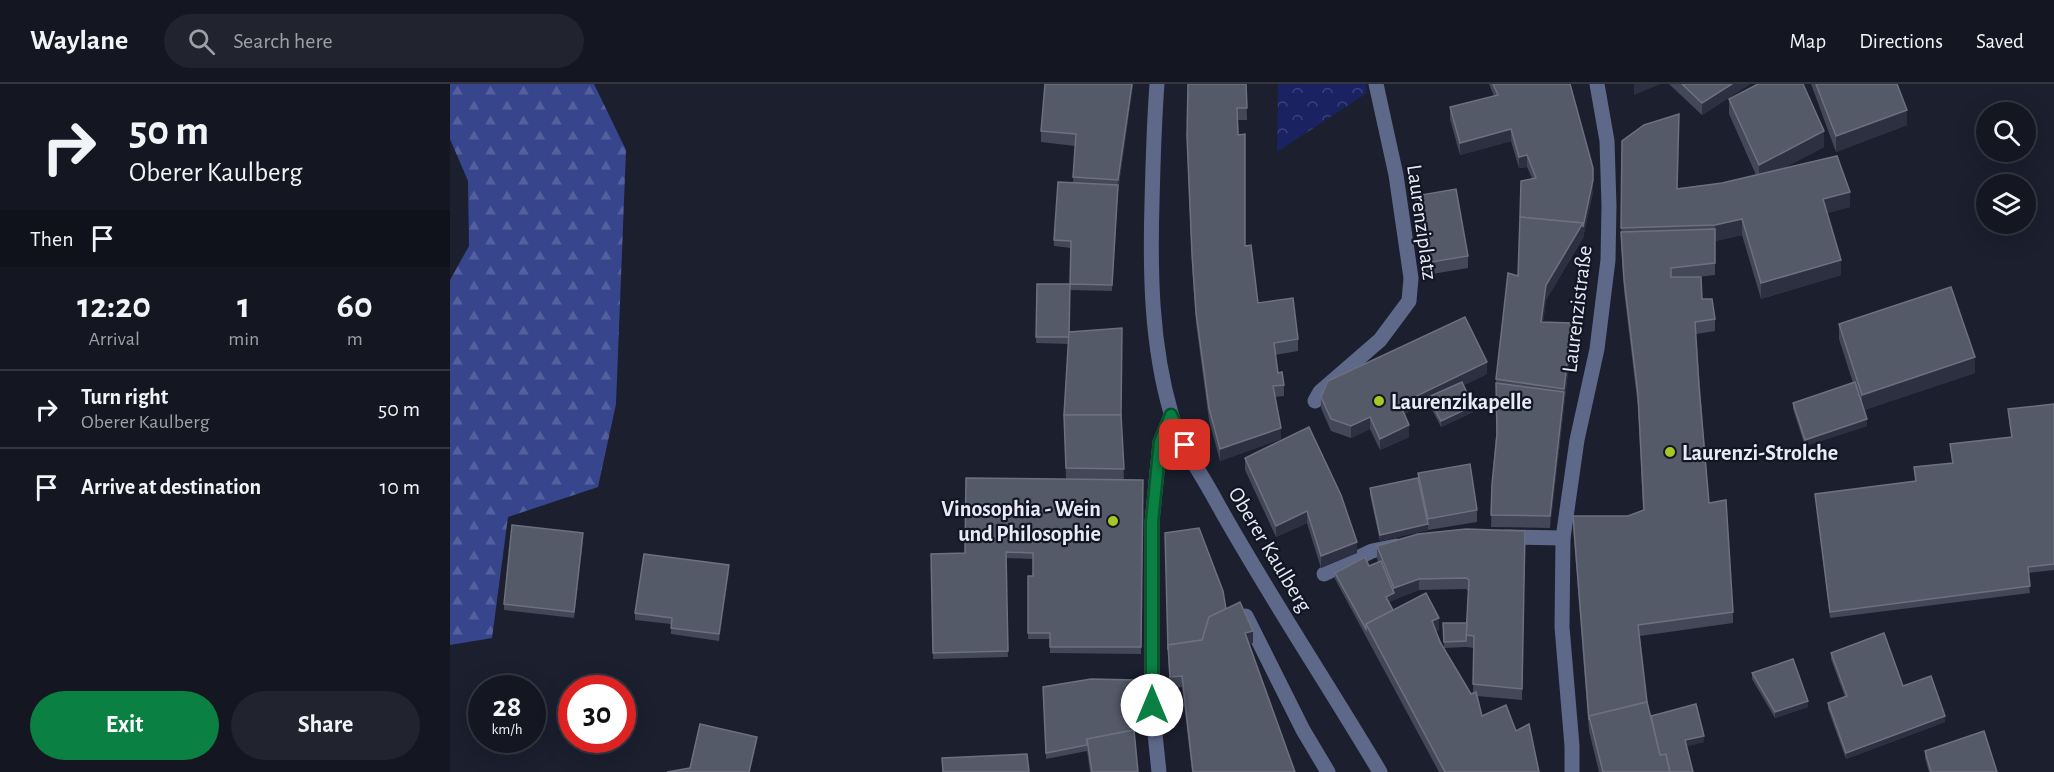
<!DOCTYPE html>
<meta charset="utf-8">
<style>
:root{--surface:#141722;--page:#21242f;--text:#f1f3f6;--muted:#9d9fa5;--line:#333640;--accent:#0b8043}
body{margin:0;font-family:"Alegreya Sans",sans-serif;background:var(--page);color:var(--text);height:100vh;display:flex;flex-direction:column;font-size:22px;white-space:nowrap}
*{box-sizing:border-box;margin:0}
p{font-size:20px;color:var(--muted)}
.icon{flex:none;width:33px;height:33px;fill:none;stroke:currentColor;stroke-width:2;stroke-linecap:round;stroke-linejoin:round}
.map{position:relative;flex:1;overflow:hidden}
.details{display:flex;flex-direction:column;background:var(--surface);width:450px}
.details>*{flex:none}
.guide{background:#141722;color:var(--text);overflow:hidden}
.buttons{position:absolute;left:1526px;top:18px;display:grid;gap:12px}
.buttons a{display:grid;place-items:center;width:60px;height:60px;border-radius:50%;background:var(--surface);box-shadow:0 6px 24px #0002,0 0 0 2px var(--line);font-size:30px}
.speed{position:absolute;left:18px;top:591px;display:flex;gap:12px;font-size:30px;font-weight:700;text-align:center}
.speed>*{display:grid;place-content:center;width:78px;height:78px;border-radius:50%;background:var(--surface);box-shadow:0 6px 24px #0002,0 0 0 2px var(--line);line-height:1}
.speed small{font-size:15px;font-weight:400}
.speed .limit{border:9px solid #d22;background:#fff;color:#111}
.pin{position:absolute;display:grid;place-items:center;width:51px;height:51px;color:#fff;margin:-26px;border-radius:12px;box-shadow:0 3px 9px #0006}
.me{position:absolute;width:66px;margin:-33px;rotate:0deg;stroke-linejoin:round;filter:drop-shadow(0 0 4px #0008)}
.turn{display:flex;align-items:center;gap:21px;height:126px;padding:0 30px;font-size:27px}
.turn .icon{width:78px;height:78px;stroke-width:2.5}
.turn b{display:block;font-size:42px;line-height:51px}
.then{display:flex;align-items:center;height:57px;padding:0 30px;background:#0003;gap:12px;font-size:22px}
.eta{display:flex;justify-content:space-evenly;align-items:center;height:102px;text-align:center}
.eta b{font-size:36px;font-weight:700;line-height:42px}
.button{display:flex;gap:12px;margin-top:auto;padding:12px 30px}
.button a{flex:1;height:69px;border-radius:36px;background:var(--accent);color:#fff;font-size:24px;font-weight:700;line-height:69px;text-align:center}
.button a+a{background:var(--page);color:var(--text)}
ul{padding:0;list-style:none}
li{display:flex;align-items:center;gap:18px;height:78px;padding:0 30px;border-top:2px solid var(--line)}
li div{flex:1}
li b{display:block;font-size:22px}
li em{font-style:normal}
header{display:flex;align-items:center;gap:36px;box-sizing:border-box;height:84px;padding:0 30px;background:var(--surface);border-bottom:2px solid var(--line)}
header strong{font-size:28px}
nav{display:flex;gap:33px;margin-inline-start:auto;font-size:21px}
.search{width:420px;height:54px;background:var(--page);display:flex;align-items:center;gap:15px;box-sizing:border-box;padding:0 21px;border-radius:33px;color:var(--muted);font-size:22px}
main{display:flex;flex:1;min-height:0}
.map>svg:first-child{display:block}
.forest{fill:url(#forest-firs)}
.park{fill:url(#park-crowns)}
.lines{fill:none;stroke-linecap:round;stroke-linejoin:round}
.service{stroke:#5e6889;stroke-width:15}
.minor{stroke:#5e6889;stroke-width:15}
.tertiary{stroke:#5e6889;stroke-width:15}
.wall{fill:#434858;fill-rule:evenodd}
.shaded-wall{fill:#2c3040}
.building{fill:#555a69;stroke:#6c707f;stroke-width:1.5}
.route-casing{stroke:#07532c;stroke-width:15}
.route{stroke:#0b8043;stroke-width:10}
.poi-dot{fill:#a5c822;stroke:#121624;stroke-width:2}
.labels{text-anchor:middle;stroke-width:4.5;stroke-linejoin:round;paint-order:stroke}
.street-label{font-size:22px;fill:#e8ebf5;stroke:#121624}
.poi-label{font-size:22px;font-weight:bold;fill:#e8ebf5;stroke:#121624;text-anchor:start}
</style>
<header>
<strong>Waylane</strong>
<div class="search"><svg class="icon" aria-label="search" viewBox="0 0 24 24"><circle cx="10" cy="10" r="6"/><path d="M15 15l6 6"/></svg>Search here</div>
<nav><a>Map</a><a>Directions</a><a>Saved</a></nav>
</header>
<main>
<section class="details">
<div class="guide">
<div class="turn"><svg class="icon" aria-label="right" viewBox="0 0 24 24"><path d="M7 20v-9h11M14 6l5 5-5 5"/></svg><div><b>50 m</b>Oberer Kaulberg</div></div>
<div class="then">Then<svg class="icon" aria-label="arrive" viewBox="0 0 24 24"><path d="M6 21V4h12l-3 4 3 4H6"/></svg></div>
</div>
<div class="eta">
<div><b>12:20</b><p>Arrival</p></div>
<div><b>1</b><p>min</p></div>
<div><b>60</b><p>m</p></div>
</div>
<ul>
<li><svg class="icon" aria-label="right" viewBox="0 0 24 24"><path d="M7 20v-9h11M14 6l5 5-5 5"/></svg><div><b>Turn right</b><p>Oberer Kaulberg</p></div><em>50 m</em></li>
<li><svg class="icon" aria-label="arrive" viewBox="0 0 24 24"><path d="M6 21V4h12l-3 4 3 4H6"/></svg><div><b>Arrive at destination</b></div><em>10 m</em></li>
</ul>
<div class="button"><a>Exit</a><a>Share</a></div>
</section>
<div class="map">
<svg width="1604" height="688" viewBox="0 0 1604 688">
<defs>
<pattern id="forest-firs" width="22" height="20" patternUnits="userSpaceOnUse" patternTransform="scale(1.5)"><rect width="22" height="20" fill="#37458d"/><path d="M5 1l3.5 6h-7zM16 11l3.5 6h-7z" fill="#54609e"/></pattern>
<pattern id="park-crowns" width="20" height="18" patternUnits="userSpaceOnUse" patternTransform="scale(1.5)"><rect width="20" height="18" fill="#1a2262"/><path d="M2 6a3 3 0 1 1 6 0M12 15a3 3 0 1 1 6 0" fill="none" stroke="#3b4279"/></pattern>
</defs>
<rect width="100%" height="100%" fill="#1b1f2e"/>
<path class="forest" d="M0 0H144L176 66 166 320 148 403 58 433 42 554 0 561V196L19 162 18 97 0 55Z"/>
<path class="park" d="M828 0H916L917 9 827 68Z"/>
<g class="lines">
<g class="service">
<path d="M865 317 870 308 930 256 959 217 961 194 946 91 926 0"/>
<path d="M1056 453 1113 454"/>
<path d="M874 490 922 467 946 462"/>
<path d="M796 532 853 646 878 688"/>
</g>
<g class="minor">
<path d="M709 688 702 621V438L710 358 721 331"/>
<path d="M1122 688V662L1112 543 1113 454 1127 356 1147 265 1158 176 1159 122 1157 57 1147 0"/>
</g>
<path class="tertiary" d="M707 0C704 39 703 78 702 118 700 188 701 260 721 329 729 359 751 389 766 417 817 509 876 597 930 688"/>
</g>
<g class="wall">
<path d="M683 0 668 108 662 207 620 206 619 248 671 332 674 396H693L691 570 600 569V555H578V492H583V475L556 474 558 573 483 575 481 470 515 469 616 395 614 331 619 260 586 259 587 200H620L621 164 604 162V156L623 99 625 62 591 58V47Z"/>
<path d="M796 0 797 36H788L795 162 808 219 848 255V267L825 271 828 289 834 301V312L825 313 831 355 770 377 759 336 746 239 742 182 737 63Z"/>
<path d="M1039 0H1120L1143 108 1133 154 1096 216 1093 238 1122 254 1100 444 1041 443 1042 400 1046 352V295L1068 192 1082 94 1077 83 1069 84 1061 57 1010 71 1000 35V23L1044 12Z"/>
<path d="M1219 0H1300L1252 31Z"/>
<path d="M1361 0H1447L1457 41 1386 68Z"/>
<path d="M1279 15 1374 63 1332 85 1400 123 1377 129 1391 191 1311 215 1292 151 1265 157V191L1247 193 1252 215 1265 235V247L1246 250 1259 419 1283 528V539L1190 552 1197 618 1201 632 1254 658 1236 662 1243 688H1149L1139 647 1123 443V432H1178L1193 426 1188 323 1174 207 1171 160 1172 57 1228 104 1272 99 1306 91 1279 30Z"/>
<path d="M965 112 1018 172V184L976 191 965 124Z"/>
<path d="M1389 240 1525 289 1414 326 1417 342 1355 362 1343 325V319L1403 299 1389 255Z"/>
<path d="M1037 290 1014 301 1023 328 991 343 978 318 954 330 959 353 930 366 920 345 901 354 881 347 871 324V313Z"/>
<path d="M1604 320V486L1578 489 1580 509 1380 534 1365 410 1465 397 1464 383 1502 379 1500 360 1561 353 1558 325Z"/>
<path d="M795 374 907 469 871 484 857 439 826 453 795 386Z"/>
<path d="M968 389 1027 426V438L978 446 930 457 920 411V404L968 394Z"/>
<path d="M1075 447 1072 616 1027 612 1032 632 1066 647 1089 688H989L885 495V489L919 482 928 478 927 474V462ZM1016 505 1018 507 1017 539H993L994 564 986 547 989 546 943 526 938 518 969 506ZM1016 563 1024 564 1023 609 1021 610 994 564Z"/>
<path d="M715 449 803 559H799L845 688H742L732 603 720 605 718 573Z"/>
<path d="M133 455 124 534 54 526V520Z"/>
<path d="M279 487 269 557 221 550V540L185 536V529Z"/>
<path d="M1381 569 1453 602 1495 638 1396 675 1378 625V619L1395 613 1381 575Z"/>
<path d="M1302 589 1358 623 1325 634 1302 595Z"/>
<path d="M593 603 684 648 688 688H640L637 667 596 675Z"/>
<path d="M1475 667 1547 688H1479L1475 674Z"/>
</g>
<g class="shaded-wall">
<path d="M682 0H683L668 108 662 207 668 96Z"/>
<path d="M1184 0H1211L1184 11Z"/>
<path d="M1282 0H1300L1252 31V19Z"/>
<path d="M1457 26V41L1386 68V52Z"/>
<path d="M1061 45V57L1010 71V59Z"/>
<path d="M1374 47V63L1309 97V81Z"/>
<path d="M1077 71V83L1069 84V73Z"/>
<path d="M1143 96V108L1133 154 1096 216 1091 253V238L1096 201Z"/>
<path d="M1400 108V123L1373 130V115Z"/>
<path d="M1292 135V151L1265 157V191V141Z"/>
<path d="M1391 176V191L1311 215V199Z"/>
<path d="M1122 239V254L1100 444V432Z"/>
<path d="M1525 273V289L1412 327V311Z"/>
<path d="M1037 278V290L981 317 978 313V318L950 332V320Z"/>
<path d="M1023 322V328L991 343V337Z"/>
<path d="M920 333V345L901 354V342Z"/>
<path d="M1417 335V342L1355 362V356Z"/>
<path d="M959 341V353L930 366V355Z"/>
<path d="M831 344V355L770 377V365Z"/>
<path d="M857 427V439L826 453V442Z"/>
<path d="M978 440V446L930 457V451Z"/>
<path d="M133 449V455L124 534V528Z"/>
<path d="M907 458V469L871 484V472Z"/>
<path d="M279 481V487L269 557V550Z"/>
<path d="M969 495V506L944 516V504Z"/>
<path d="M944 509V516L936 520V513Z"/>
<path d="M989 534V546L982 549V537Z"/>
<path d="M803 547V559L795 560V549Z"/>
<path d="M1358 617V623L1325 634V628Z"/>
<path d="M1495 632V638L1396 675V669Z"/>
<path d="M1254 652V658L1235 663V656Z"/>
<path d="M307 653V659L300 688H299Z"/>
</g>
<g class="building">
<path d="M595 0H682L668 96 623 93 626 50 591 47Z"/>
<path d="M738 0H796L797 24H787L788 51 795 50V162L801 161 808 219 843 214 848 255 824 259 828 289 832 288 834 301 823 302 831 344 770 365 759 324 746 228 742 170 737 52Z"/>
<path d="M1043 0H1120L1143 84V96L1133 143V139L1070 133 1071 97 1086 94 1077 71 1069 73 1061 45 1010 59 1000 23 1048 11Z"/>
<path d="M1232 0H1282L1252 19Z"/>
<path d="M1308 0H1353L1374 47 1309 81 1279 15Z"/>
<path d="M1366 0H1447L1457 26 1386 52Z"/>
<path d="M1229 30 1227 105 1272 99 1387 72 1400 108 1373 115 1391 176 1311 199 1292 135 1265 141 1171 144 1172 57 1194 41Z"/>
<path d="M608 98 668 101 662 201 620 200 619 253H586L587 200H620L621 157 604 156Z"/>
<path d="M1006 105 1018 172 976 179 965 112Z"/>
<path d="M1070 133 1133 139 1096 201 1091 238 1122 239 1114 305 1046 295 1058 189 1068 192Z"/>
<path d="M1265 145V179L1221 184V193H1251L1252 215H1262L1265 235 1245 238 1249 303 1259 419 1276 416 1283 528 1188 541 1197 618 1139 632V636L1123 432H1178L1194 426 1188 311 1174 195 1171 148Z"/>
<path d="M1501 203 1525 273 1412 311 1389 240Z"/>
<path d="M1015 233 1037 278 950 320 959 341 930 355 920 333 901 342 881 335 871 313 878 297Z"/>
<path d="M672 244 671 331H614L619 248Z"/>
<path d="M1012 298 1023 322 991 337 978 313Z"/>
<path d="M1405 298 1417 335 1355 356 1343 319Z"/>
<path d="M1046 299 1114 308 1100 432 1041 431 1042 400 1047 350Z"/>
<path d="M1604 320V480L1578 483 1580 502 1380 528 1365 410 1466 397 1464 383 1503 379 1500 360 1562 353 1558 325Z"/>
<path d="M614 331H671L674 385 616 384Z"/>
<path d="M859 343 891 411 907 458 871 472 857 427 826 442 795 374Z"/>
<path d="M1020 380 1027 426 978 435 968 389Z"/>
<path d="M516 394 693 396 691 563H600V549H578V492H583V469L556 468 558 567 483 569 481 470 515 469Z"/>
<path d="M968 394 978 440 930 451 920 404Z"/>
<path d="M62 441 133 449 124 528 54 520Z"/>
<path d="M749 444 773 507 776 525 759 533 752 556 718 561V566L715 449Z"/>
<path d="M1016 445 1075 447 1072 605 1023 600 1024 552 1016 551 1019 496 1016 494 969 495 944 504 927 462 968 450Z"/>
<path d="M194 470 279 481 269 550 221 544 222 534 185 529Z"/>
<path d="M915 473 919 482 931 477 944 509 936 513 943 526 916 540V545L885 489Z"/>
<path d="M976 509 989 534 982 537 990 558 1021 610 1026 608 1032 632 1056 621 1066 647 1079 640 1089 688H995L916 540Z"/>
<path d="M790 518 803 547 795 549 845 688H743L732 592 720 593 718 561 752 556 759 533Z"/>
<path d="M993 539H1017L1016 557 994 558Z"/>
<path d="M1434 549 1453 602 1481 592 1495 632 1396 669 1378 619 1397 612 1381 569Z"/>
<path d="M1343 575 1358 617 1325 628 1302 589Z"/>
<path d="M641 595 685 596 684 647V646L637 655V661L596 669 593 603Z"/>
<path d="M1197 618 1210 671 1216 670 1220 688H1153L1139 632Z"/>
<path d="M1246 620 1254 652 1235 656 1243 688H1220L1216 670 1210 671 1201 632Z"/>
<path d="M250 640 307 653 299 688H217L240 684Z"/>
<path d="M684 646 688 688H642L637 655Z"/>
<path d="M1534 647 1547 688H1481L1475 667Z"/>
<path d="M577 670 579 688H493L492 674Z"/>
</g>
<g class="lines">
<g class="route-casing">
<path id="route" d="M702 621V438L710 358 721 331 735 361"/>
</g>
<use href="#route" class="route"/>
</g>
<g class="poi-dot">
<circle cx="929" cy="317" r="6"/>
<circle cx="1220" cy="368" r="6"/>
<circle cx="663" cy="437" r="6"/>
</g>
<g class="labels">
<g class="street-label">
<text transform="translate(973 138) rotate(82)" y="8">Laurenziplatz</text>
<text transform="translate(1126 225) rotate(-83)" y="8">Laurenzistraße</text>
<text transform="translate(821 465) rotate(59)" y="8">Oberer Kaulberg</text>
</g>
<g class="poi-label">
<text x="941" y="325">Laurenzikapelle</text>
<text x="1232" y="376">Laurenzi-Strolche</text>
<text x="651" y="432" text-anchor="end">Vinosophia - Wein<tspan x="651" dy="25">und Philosophie</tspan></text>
</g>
</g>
</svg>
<div class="buttons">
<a><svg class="icon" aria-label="search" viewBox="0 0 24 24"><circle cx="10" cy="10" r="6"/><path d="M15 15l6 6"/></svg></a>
<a><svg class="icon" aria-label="layers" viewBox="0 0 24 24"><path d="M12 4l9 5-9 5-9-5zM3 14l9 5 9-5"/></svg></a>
</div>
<div class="speed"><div>28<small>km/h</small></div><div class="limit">30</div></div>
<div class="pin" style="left:735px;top:361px;background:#d93025"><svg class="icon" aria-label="arrive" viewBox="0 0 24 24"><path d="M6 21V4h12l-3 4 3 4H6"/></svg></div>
<svg class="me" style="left:702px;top:621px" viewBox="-20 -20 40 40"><circle r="19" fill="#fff"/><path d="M0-13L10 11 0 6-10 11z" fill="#0b8043"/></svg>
</div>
</main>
